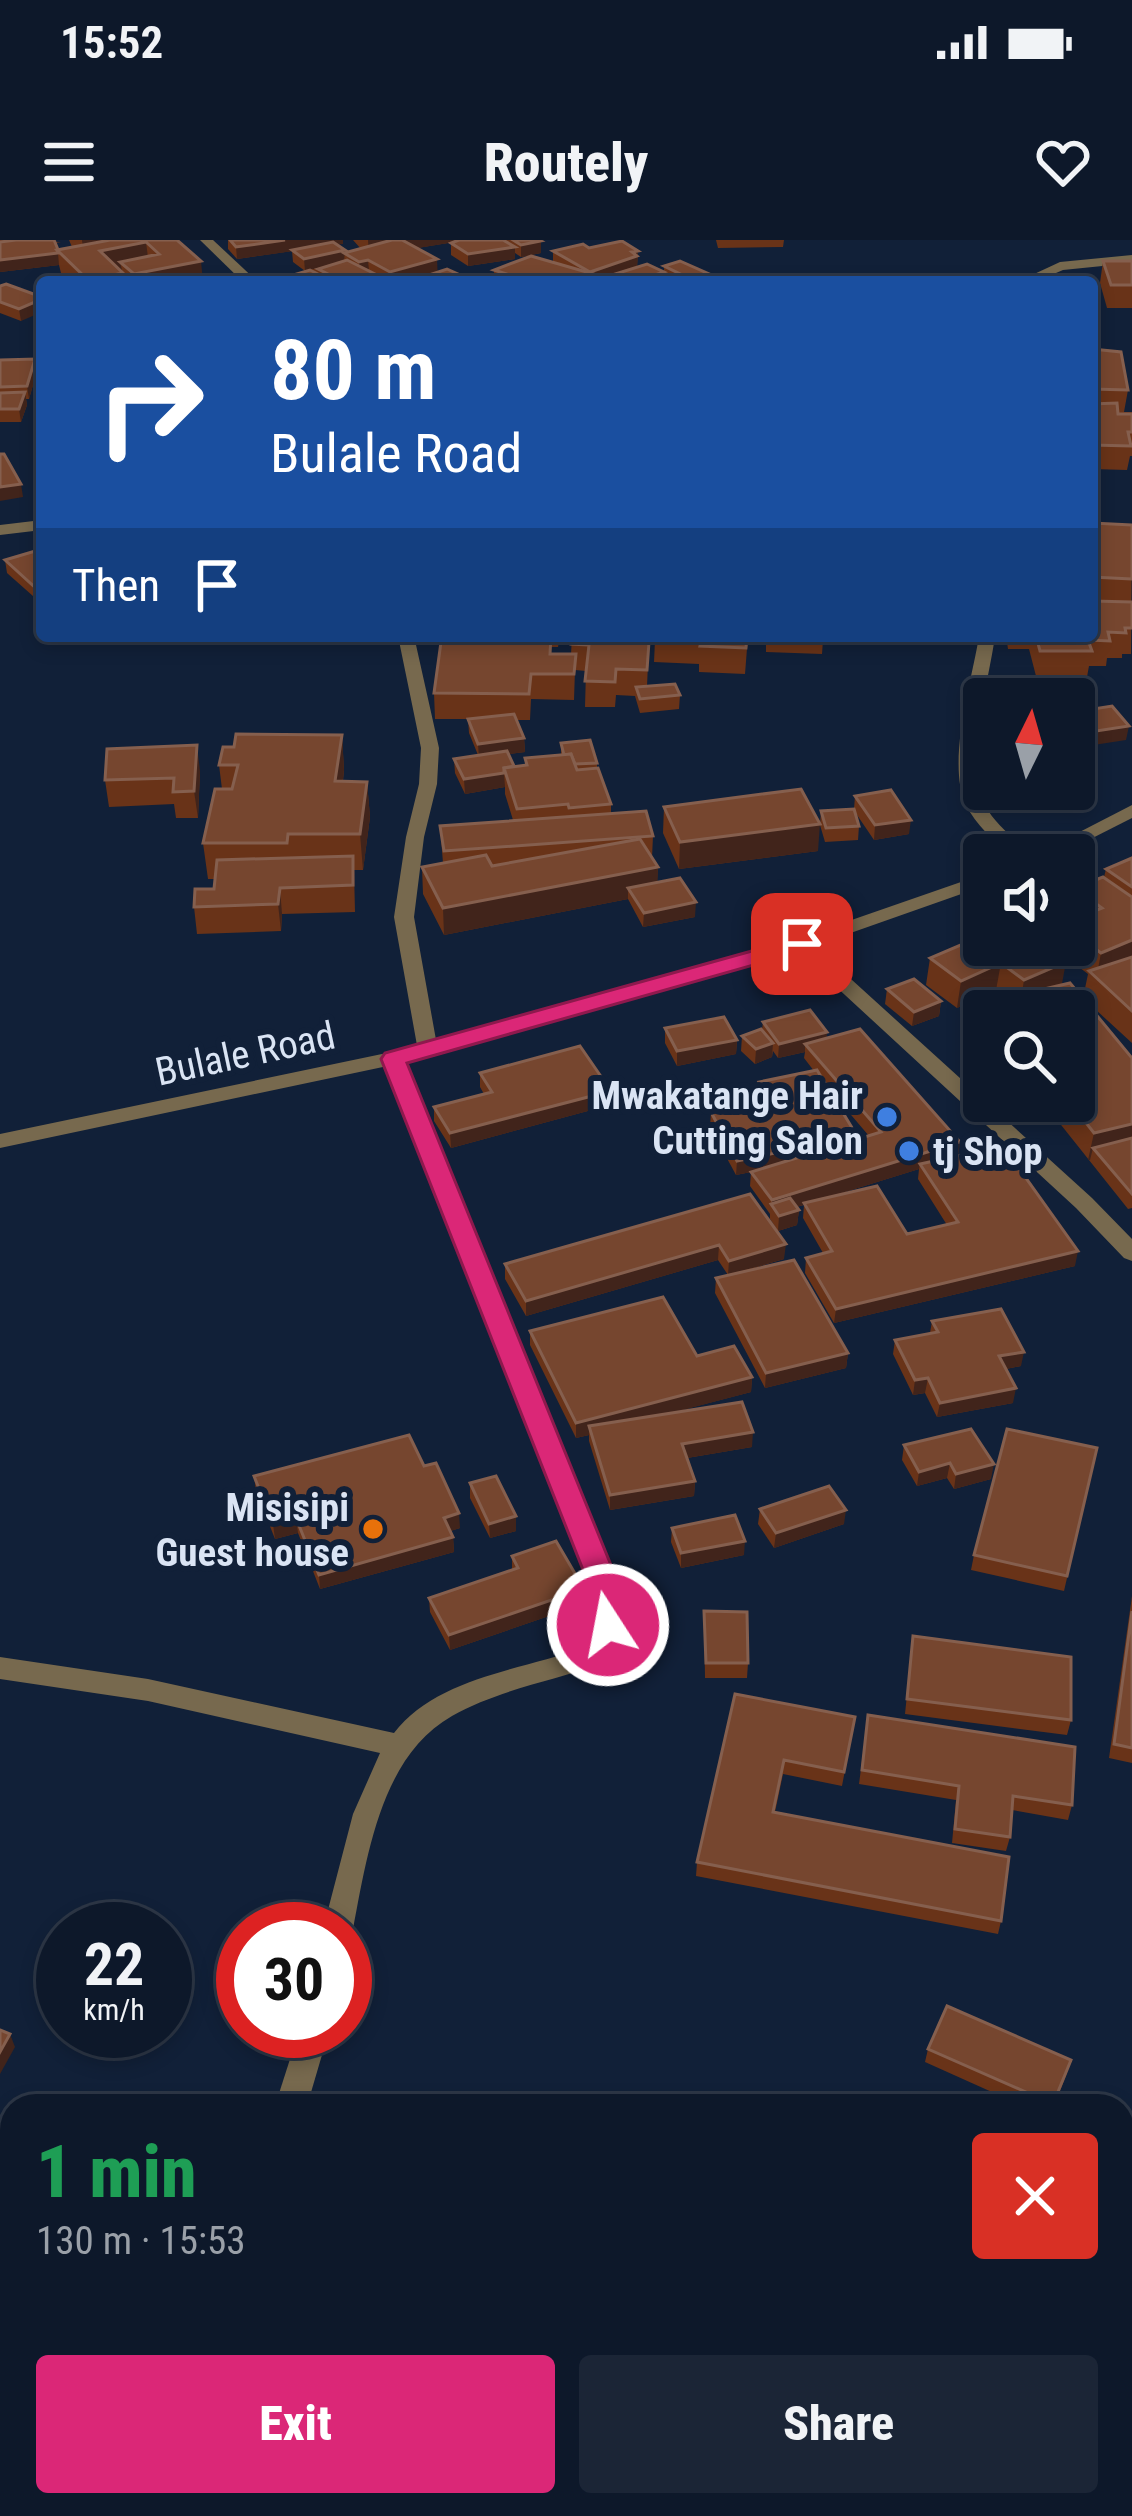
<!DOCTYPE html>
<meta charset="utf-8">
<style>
:root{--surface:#0d182a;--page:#1b2536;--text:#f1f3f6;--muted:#9aa0a8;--line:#2d3747;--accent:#db2777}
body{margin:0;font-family:"Roboto Condensed",sans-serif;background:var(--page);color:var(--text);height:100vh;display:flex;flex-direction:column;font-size:45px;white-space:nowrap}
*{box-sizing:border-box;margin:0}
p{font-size:39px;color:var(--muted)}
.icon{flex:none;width:66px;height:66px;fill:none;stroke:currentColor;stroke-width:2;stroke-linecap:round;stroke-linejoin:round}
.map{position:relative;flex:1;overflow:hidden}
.side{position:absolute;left:0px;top:1854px;width:1134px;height:423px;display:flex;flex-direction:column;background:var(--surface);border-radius:36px 36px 0 0;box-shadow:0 6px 18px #0003,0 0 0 3px var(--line)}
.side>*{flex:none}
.hud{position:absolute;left:36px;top:36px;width:1062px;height:366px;border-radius:12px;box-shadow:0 6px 18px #0003,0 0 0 3px var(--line);background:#1a4fa0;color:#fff;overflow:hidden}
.needle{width:78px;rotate:5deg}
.controls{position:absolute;left:963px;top:438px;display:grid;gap:24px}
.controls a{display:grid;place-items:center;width:132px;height:132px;border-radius:12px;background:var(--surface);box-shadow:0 6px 18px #0003,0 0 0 3px var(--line);font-size:60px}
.speed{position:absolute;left:36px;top:1662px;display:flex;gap:24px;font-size:60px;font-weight:700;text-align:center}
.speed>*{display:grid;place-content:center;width:156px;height:156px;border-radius:50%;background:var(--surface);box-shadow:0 6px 18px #0003,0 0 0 3px var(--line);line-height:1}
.speed small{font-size:30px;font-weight:400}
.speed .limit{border:18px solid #d22;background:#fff;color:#111}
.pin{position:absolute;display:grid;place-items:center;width:102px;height:102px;color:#fff;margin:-51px;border-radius:24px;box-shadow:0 6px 18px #0006}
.me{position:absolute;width:132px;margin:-66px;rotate:349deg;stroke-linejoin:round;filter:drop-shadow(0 0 9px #0008)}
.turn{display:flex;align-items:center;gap:42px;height:252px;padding:0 36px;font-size:54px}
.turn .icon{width:156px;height:156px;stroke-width:2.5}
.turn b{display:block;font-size:84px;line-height:102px}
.then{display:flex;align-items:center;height:114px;padding:0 36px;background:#0003;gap:24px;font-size:45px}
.round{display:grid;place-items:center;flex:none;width:126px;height:126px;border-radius:12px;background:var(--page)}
.summary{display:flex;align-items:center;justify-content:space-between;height:204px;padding:0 36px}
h1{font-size:72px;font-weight:800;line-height:90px;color:#1e9e55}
.action{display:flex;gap:24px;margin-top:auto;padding:24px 36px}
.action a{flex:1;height:138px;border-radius:12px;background:var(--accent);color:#fff;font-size:48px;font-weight:800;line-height:138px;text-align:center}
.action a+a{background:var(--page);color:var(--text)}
.status{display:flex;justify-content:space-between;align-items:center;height:84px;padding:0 60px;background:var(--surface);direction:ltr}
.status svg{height:33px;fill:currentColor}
header{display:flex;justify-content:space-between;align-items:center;height:156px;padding:0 36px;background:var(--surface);font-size:54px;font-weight:800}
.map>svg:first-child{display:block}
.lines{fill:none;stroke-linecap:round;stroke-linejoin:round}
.minor{fill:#77694e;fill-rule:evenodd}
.tertiary{fill:#77694e;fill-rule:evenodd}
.wall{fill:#693318;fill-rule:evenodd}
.shaded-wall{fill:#41241b}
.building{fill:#76462f;stroke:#855f4e;stroke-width:3}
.route{fill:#db2777;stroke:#8e194d;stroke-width:3}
.shop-dot{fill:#3f7fe0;stroke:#112038;stroke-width:4.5}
.food-dot{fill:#e8710a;stroke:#112038;stroke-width:4.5}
.labels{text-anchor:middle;stroke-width:12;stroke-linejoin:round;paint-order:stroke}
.street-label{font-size:39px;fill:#dae4f4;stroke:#112038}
.poi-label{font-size:39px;font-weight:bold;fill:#dae4f4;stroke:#112038;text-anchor:end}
</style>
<div class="status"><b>15:52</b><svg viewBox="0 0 49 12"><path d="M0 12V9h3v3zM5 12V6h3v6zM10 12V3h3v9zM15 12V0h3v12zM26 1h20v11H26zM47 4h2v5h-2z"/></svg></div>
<header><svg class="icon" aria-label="menu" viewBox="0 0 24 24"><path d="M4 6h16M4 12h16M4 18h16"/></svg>Routely<svg class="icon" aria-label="heart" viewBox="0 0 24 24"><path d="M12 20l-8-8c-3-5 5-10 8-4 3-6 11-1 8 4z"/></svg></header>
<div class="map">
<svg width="1132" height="2276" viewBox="0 0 1132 2276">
<rect width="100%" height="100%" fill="#112038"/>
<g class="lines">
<g class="minor">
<path d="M200 0H213L258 42H243Z"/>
<path d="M1132 15V23L1063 30 1035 42H1017L1060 22Z"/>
<path d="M42 280V290L0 295V285Z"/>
<path d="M398 396H414L439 508 437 544 424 597 414 677 438 811 428 817 418 811 394 677 406 597 419 544 421 508Z"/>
<path d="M979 396H995C989 441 964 524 985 565 995 585 1015 598 1029 615H1009C994 600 976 585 966 565 946 523 972 441 979 396Z"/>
<path d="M801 698 808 700 1092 958 1132 999V1021L1124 1018 1076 968 794 708V700Z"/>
<path d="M393 812 403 819 615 1340 621 1385 601 1424C552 1441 498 1450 452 1476 381 1516 367 1616 353 1689L345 1699V1689H323L353 1574 380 1513 148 1461 0 1439V1417L148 1439 394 1493C436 1438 521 1430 583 1408L595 1385 589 1340 383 819Z"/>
<path d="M299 1791H329L307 1866H275Z"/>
<path d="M36 2265H77L72 2276H31Z"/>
</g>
<g class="tertiary">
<path d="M1132 565V578L1059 615H1035Z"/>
<path d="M984 634V646L808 708 435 816 0 908V894L425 805 794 700Z"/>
</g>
</g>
<g class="wall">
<path d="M0 0 61 2 55 3 58 10 72 7 69 0H177L203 42H70L61 33 59 25 0 32Z"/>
<path d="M228 0H343V4H337L345 10V13L361 9 353 0H539L541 13 521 17 515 13V19L468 26 451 15V3L454 2 417 8 437 32 458 42H287L286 37 305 31 293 22 292 11 237 19 228 9Z"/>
<path d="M716 0H784L783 7 718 8Z"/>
<path d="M589 8 638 11 637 27 663 42H494V30L553 22V11Z"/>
<path d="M1103 21H1132V68H1107L1100 43Z"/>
<path d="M664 26 709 34V39L737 42H672L664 38Z"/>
<path d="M0 46 42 57 21 81 0 73Z"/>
<path d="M1092 109 1128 150 1124 172H1132V216H1130L1127 230 1092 229Z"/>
<path d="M0 120 37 131 29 159H26L27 165 21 182H0Z"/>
<path d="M1092 283 1132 285 1131 414H1122V418H1107L1106 426H1089L1087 437 1036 436 1029 409H1008L1006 396H1092Z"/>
<path d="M42 309V364L7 333 5 320Z"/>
<path d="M466 396H560L558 407H551V414H571L572 396H748L745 434 699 432V424L654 422 655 400H634V401L649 402 647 446 680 455 679 469 640 473 635 456 616 455 615 467H585L586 431 575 430 574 460 531 459 530 480H517L524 498 525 512 508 514 514 526 525 525V518L561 515V503L597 523V528L611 564V573L653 596 652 618 658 627 657 642 695 677 643 687 628 659 444 695 423 654 422 627 443 623 440 586 513 580 505 554V547L465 554 455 533 454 519 478 515 469 493 468 479H470H435L434 453 466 402Z"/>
<path d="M766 396H836L835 401 823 400 822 414 766 412Z"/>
<path d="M342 495 344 530 343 541 367 542 370 577 363 630H354L355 672 282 674 281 691 197 694 194 667 214 649 215 639H208L203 603 222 549 219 525 234 507Z"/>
<path d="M200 531 198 578H176L174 564 109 567 105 540Z"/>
<path d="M855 556 909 594 874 600 855 572 859 586 858 600 825 602 820 585 821 571 854 569Z"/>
<path d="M664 567 818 611 679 629 663 593Z"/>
<path d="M1132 618V803L1083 758 1088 734 1058 711 1059 705H1074L1075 648 1104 637 1106 629Z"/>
<path d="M984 695 1062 745 1132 818V968L1128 969 1042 861H1074V771H1015L1016 765 996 750 957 768 926 745 930 718Z"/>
<path d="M887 749 941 761 939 776 912 786 885 764Z"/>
<path d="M763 782 827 798 960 902 958 916 1075 1026 834 1083 805 1033 806 1018 823 1013 803 978 804 965 796 967 799 970 797 985 778 991 770 979V974L750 946 751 932 736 935 710 887 711 872 761 863 758 856 759 842 814 831 804 818 805 812 778 818 773 811 772 817 755 824 741 811 742 796 762 790ZM823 842 869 896 856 900 857 896ZM919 929 918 939 947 985 907 994 819 960Z"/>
<path d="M665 788 737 800 736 814 677 826 665 803Z"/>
<path d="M480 833 611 851 610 865 451 908 434 881V867L484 854 480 847Z"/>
<path d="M750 954 784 1019 734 1034 848 1113 846 1128 765 1148 715 1053 716 1038 728 1035 718 1020 526 1076 505 1039V1024Z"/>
<path d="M932 1081 1021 1126 1006 1129 1013 1163 937 1177 925 1153 913 1155 893 1114 895 1100 930 1093Z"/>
<path d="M530 1091 697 1116 752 1137 751 1152 670 1173 752 1207 687 1218 695 1241 694 1256 610 1270 589 1201V1195L576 1198 530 1105Z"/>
<path d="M904 1205 991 1239 954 1249 947 1238 917 1246 902 1220Z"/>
<path d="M1097 1208 1064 1351 971 1330 974 1315Z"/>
<path d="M424 1226 460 1288 450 1291 453 1297 454 1312 320 1349 298 1293 275 1299 256 1251 254 1236Z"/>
<path d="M470 1243 516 1276V1291L490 1298 470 1258Z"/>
<path d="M760 1269 844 1284 774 1308 758 1284Z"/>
<path d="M672 1288 744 1315 681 1328 671 1302Z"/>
<path d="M512 1316 584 1349V1364L450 1410 430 1372 429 1358 512 1330Z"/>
<path d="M1132 1356V1523L1109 1518Z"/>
<path d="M704 1371 748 1423 747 1438H705Z"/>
<path d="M913 1396 1071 1480 1067 1495 905 1474Z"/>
<path d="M735 1454 855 1477 842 1546 783 1534 775 1572 1001 1681 998 1694 696 1636 697 1622Z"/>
<path d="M868 1475 1072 1565 1068 1580 1012 1570 1010 1597 1006 1611 952 1603 956 1560 859 1544Z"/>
<path d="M928 1809 1067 1833 1054 1866H1023L925 1822Z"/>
<path d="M12 1889V2058L0 2054V1912Z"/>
<path d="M315 2265H510L503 2276H331Z"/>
</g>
<g class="shaded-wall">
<path d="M82 0H174L146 2 149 25 120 22 122 30 103 34 84 20Z"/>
<path d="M285 0H343V4L237 19 236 7Z"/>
<path d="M368 0H467L369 16Z"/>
<path d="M541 1V13L521 17V5Z"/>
<path d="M515 7V19L468 26V14Z"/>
<path d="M345 10 344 22 305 31 304 19Z"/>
<path d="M638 11 637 28 597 40V42H571L632 12Z"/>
<path d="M58 13 59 25 0 32V20Z"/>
<path d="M437 19 438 41 458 34V42H429L420 38V42H391L390 32Z"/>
<path d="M368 20 370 42H360L359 22Z"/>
<path d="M201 21 203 42H135L134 34Z"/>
<path d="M664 32 663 42H646V38Z"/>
<path d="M123 33 124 42H89L88 40Z"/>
<path d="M709 34V42H693V40Z"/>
<path d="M42 59V72L21 81 19 69Z"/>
<path d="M35 119 37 131 29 159 27 146Z"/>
<path d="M25 152 27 165 21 182 19 169Z"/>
<path d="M21 244 23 257 0 261V247Z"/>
<path d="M1129 486 1126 500 1074 508 1077 494Z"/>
<path d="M342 495 344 530 338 577 335 541Z"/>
<path d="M524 498 525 512 479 518 478 504Z"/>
<path d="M197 505 200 531 198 578 194 551Z"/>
<path d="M504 533 505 547 465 554 464 539Z"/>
<path d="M367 542 370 577 363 630 360 594Z"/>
<path d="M911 580 909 594 874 600 875 585Z"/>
<path d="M820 584 818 611 679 629 680 602Z"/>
<path d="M658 627 657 654 628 648V659L444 695 443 668Z"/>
<path d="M280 648 282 674 281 691 278 664Z"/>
<path d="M696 662 695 677 643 687 644 673Z"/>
<path d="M1132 700V725L1096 740 1101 713Z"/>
<path d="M1066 722 1061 749 1021 759 1024 740Z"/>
<path d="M1001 723 996 750 957 768 961 741Z"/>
<path d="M941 761 939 776 912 786 914 772Z"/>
<path d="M827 792 826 807 805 804V812L778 818 779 804Z"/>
<path d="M737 800 736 814 677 826V811Z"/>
<path d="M773 803 772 817 755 824 756 809Z"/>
<path d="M611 851 610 865 451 908 450 893Z"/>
<path d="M1132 884V910L1093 908 1090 920H1088L1094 893Z"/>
<path d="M857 896 855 911 736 935 737 921Z"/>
<path d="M960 902 957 917 920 924 919 929 777 973 772 965V960Z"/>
<path d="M799 970 797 985 778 991 779 976Z"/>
<path d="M786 1004 784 1019 728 1035 729 1021Z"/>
<path d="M719 1005 718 1020 526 1076V1061Z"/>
<path d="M1078 1011 1075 1026 834 1083 836 1069Z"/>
<path d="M1024 1112 1021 1126 996 1131 999 1116Z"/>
<path d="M848 1113 846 1128 765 1148 766 1133Z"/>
<path d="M752 1137 751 1152 592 1194 589 1186V1195L576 1198V1183Z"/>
<path d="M928 1138 925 1153 913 1155 915 1140Z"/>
<path d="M1016 1148 1013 1163 937 1177 940 1163Z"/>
<path d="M753 1192 752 1207 681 1219 682 1204Z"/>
<path d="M950 1223 947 1238 917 1246 919 1232Z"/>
<path d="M994 1224 991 1239 954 1249 956 1234Z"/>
<path d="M695 1241 694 1256 610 1270V1255Z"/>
<path d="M846 1270 844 1284 774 1308 776 1293Z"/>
<path d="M459 1273 460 1288 445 1293 444 1278Z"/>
<path d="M516 1276V1291L490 1298 489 1284Z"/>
<path d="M296 1278 298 1293 275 1299 273 1284Z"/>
<path d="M453 1297 454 1312 320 1349 319 1335Z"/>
<path d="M745 1301 744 1315 681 1328V1313Z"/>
<path d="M584 1349V1364L450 1410 449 1395Z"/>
<path d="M10 1794 15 1807 0 1834V1812Z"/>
<path d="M12 2184V2202L0 2217V2199Z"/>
<path d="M503 2265H510L503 2276H496Z"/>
</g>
<g class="building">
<path d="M16 0H54L59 12 57 10 58 13 0 20V2Z"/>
<path d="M110 0H177L201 21 134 34 120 22 159 14 146 2 100 11 123 33 88 40 57 10Z"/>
<path d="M230 0H285L236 7Z"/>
<path d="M392 0H402L437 19 390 32 368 20 359 22 344 13Z"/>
<path d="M459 0H503L515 7 468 14 451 3Z"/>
<path d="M513 0H539L541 1 521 5Z"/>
<path d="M622 1 638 11 632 12 637 16 590 32 553 11 583 4 589 8Z"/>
<path d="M333 2 345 10 304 19 292 10Z"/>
<path d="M531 16 597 35 571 42H532L494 30Z"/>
<path d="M347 20 387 40 381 42H296L286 37 310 30 324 37 330 35 318 29Z"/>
<path d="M680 21 709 34 693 40 664 26Z"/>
<path d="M1103 21H1132V45H1111Z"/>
<path d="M647 24 664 32 646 38 660 42H601L596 40Z"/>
<path d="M447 29 458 34 434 42 420 38Z"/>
<path d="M720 35 737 42 705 41Z"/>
<path d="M6 44 42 57V59L19 69 0 62V46Z"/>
<path d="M1092 109 1121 112 1128 150 1092 149Z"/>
<path d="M35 119 27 146 0 147V120Z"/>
<path d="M25 152 19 169H0V153Z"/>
<path d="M1117 163 1118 174H1132V192H1128L1131 206 1092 205V164Z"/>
<path d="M0 214H4L21 244 0 247Z"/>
<path d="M1092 283 1132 285V339L1092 337Z"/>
<path d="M42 309V350L39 351 5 320Z"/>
<path d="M1092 361 1132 362V388H1125L1126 393 1108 392 1110 401 1088 400 1092 411H1040L1036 396H1092Z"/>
<path d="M523 396H551L550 414H576L574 434H531L529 454 434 453 441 402 523 403Z"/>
<path d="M572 396H633V401L649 402 647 430 616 429 615 442 585 441 589 405 571 404Z"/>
<path d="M655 396H747L746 408 700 406 702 399Z"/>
<path d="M675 444 680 455 640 459 636 447Z"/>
<path d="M1112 466 1129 486 1077 494 1074 491V472Z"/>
<path d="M514 474 524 498 478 504 468 479Z"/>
<path d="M236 494 342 495 335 541 367 542 360 594H288L287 603H203L215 549H232L238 525H219L223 507H234Z"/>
<path d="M590 500 597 523 575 524 571 514 564 515 561 503Z"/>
<path d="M197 505 194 551 173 552 174 538 105 540 107 509Z"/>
<path d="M507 511 514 526 504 528V533L464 539 454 519Z"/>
<path d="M571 514 577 530 598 528 611 564 569 568 568 564 517 569 504 528 527 525 525 518Z"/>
<path d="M801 549 820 584 680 602 664 567Z"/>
<path d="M891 550 911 580 875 585 855 556Z"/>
<path d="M854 569 859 586 826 588 821 571Z"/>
<path d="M646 571 653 596 444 611 440 586Z"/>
<path d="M640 599 658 627 443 668 422 627 486 615 492 626Z"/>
<path d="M353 616V645L280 648 278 664 194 667 195 649H214L217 620Z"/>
<path d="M1132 618V647L1106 629Z"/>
<path d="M1103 637 1132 657V700L1101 713 1074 693V679L1102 668 1075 648Z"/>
<path d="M680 638 696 662 644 673 628 648Z"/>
<path d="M984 695V705H1043L1066 722 1024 740 1001 723 961 741 930 718Z"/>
<path d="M1132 717V771L1089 731Z"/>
<path d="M914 739 941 761 914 772 887 749Z"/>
<path d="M1070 743 1132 818V884L1094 893 1069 861H1074V771H1027L1031 770 1018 755Z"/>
<path d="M810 770 827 792 779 804 763 782Z"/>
<path d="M724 777 737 800 677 811 665 788Z"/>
<path d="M761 789 773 803 756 809 742 796Z"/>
<path d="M860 789 960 902 772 960 751 932 881 892 805 804Z"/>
<path d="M580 806 611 851 450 893 434 867 492 852 480 833Z"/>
<path d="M817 830 857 896 737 921 711 872 770 861 759 842Z"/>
<path d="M1132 898V954L1093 908Z"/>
<path d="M1003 906 1078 1011 836 1069 806 1018 832 1011 804 963 877 946 907 994 958 982 920 924Z"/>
<path d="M750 954 786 1004 729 1021 719 1005 526 1061 505 1024Z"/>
<path d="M790 958 799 970 779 976 771 964Z"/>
<path d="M794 1020 848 1113 766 1133 716 1038Z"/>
<path d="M663 1057 697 1116 734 1106 752 1137 576 1183 530 1091Z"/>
<path d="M1001 1069 1024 1112 999 1116 1016 1148 940 1163 928 1138 915 1140 895 1100 938 1092 932 1081Z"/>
<path d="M742 1162 753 1192 682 1204 695 1241 610 1255 589 1186Z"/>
<path d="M971 1189 994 1224 956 1234 950 1223 919 1232 904 1205Z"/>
<path d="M1007 1189 1097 1208 1067 1336 974 1315Z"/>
<path d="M409 1195 424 1226 436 1223 459 1273 444 1278 453 1297 319 1335 296 1278 273 1284 254 1236Z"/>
<path d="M496 1236 516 1276 489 1284 470 1243Z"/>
<path d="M829 1246 846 1270 776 1293 760 1269Z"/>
<path d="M735 1275 745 1301 681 1313 672 1288Z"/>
<path d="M556 1301 584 1349 449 1395 429 1358 518 1328 512 1316Z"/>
<path d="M704 1371 747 1372 748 1423H706Z"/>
<path d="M1132 1371V1508L1114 1504Z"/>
<path d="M913 1396 1071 1417V1480L907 1459Z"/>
<path d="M735 1454 855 1477 844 1532 784 1520 773 1572 1009 1617 1001 1681 697 1622Z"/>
<path d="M868 1475 1075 1507 1072 1565 1013 1556 1010 1597 955 1589 959 1546 862 1530Z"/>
<path d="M947 1766 1071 1820 1053 1864 928 1809Z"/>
<path d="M0 1790 10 1794 0 1812Z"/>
<path d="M12 1889V2048L0 2043V1912Z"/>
<path d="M0 2131 12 2142V2184L0 2199Z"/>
<path d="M230 2265H258L272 2276H222Z"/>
<path d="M329 2265H503L496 2276H345Z"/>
<path d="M586 2265H729L723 2276H579Z"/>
</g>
<path class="route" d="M802 697 813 704 810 709 407 823 617 1340 623 1385 618 1393H597L587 1340 381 819 385 813Z"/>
<g class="shop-dot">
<circle cx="887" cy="877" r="12"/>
<circle cx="909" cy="911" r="12"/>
</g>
<circle class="food-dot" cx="373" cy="1289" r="12"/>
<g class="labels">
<g class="street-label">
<text transform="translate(245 813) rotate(-12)" y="14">Bulale Road</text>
</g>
<g class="poi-label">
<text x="863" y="869">Mwakatange Hair<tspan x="863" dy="45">Cutting Salon</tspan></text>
<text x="933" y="925" text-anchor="start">tj Shop</text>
<text x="349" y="1281">Misisipi<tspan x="349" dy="45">Guest house</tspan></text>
</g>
</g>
</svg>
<div class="controls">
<a><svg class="needle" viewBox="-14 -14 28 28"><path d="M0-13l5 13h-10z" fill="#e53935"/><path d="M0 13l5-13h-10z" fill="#9aa0a8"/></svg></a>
<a><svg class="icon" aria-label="sound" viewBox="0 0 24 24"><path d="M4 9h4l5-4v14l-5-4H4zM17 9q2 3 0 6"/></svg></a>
<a><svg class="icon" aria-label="search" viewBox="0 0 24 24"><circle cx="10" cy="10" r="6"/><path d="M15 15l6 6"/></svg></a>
</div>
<div class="speed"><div>22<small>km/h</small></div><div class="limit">30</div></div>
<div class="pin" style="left:802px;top:704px;background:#d93025"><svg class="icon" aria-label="arrive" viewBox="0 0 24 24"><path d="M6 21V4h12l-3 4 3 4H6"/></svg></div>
<svg class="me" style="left:608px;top:1385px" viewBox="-20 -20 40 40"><circle r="17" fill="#db2777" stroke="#fff" stroke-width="3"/><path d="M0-11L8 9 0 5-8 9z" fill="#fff"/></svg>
<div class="hud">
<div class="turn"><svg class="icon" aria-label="right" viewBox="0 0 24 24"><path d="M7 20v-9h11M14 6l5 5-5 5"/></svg><div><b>80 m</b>Bulale Road</div></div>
<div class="then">Then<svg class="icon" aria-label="arrive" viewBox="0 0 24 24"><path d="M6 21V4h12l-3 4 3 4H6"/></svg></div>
</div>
<section class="side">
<div class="summary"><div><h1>1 min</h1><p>130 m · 15:53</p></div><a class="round" style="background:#d93025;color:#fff"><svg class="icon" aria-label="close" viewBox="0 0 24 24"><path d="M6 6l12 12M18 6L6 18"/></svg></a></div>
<div class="action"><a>Exit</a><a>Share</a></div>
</section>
</div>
